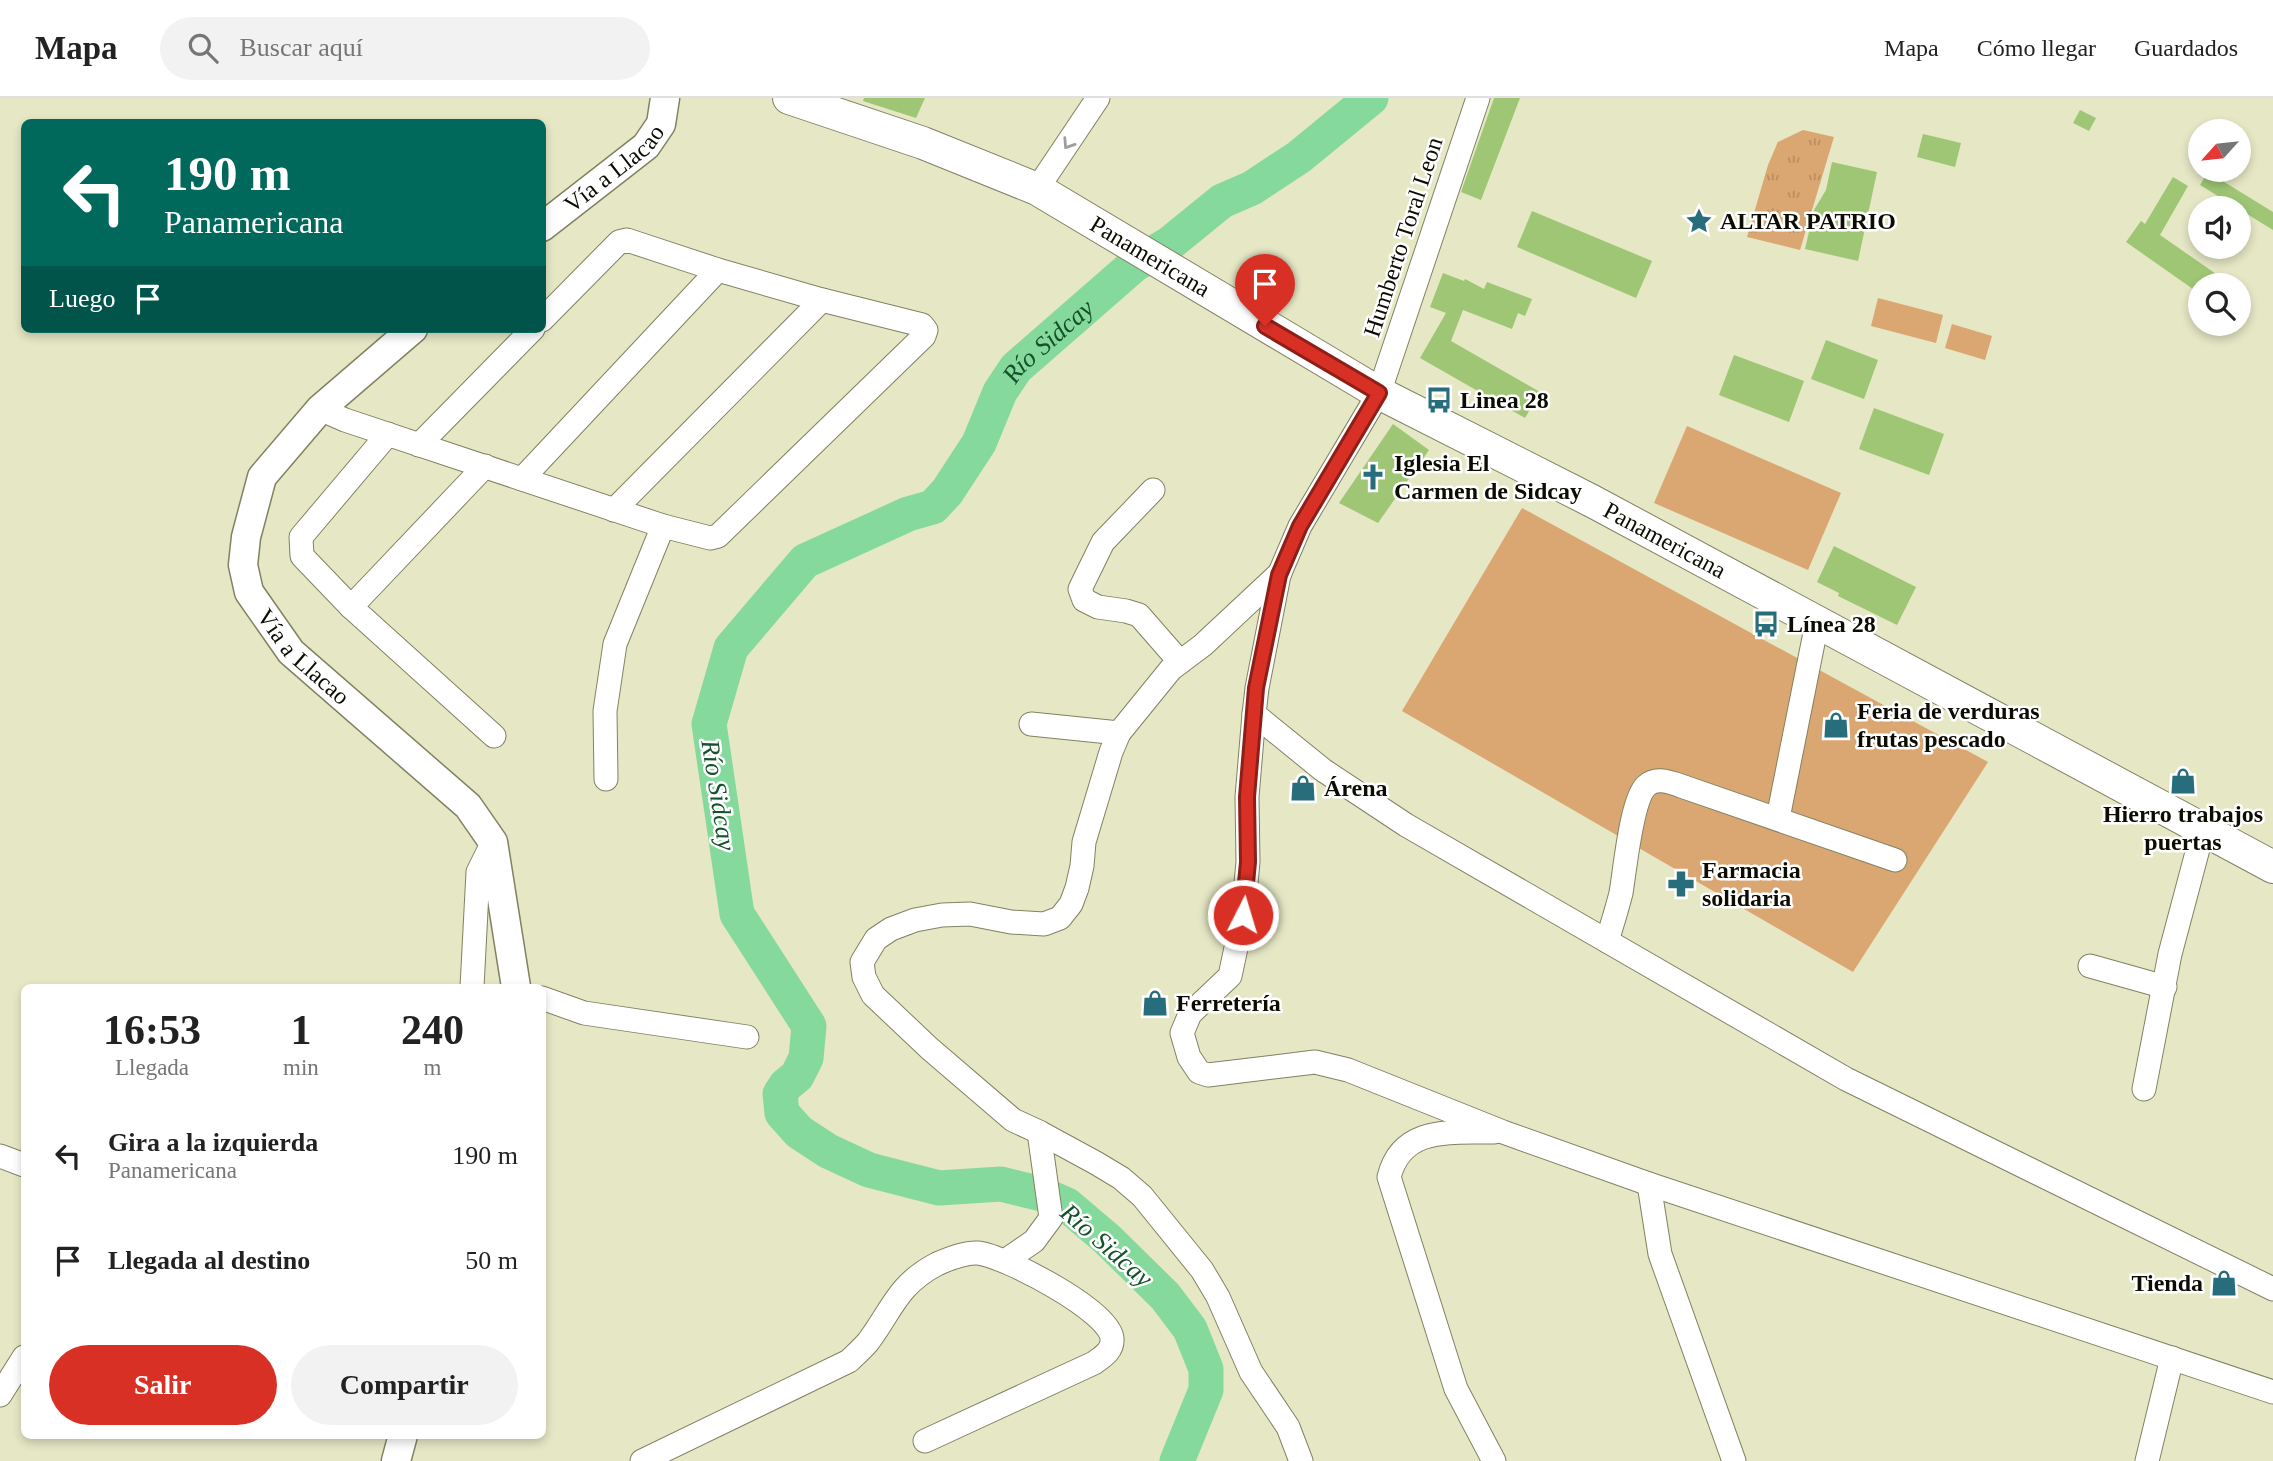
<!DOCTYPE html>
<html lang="es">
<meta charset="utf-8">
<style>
:root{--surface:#fff;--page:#f2f2f2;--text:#222;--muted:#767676;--line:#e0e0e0;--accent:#d93025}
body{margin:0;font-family:"Times New Roman",serif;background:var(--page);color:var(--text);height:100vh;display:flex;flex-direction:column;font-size:26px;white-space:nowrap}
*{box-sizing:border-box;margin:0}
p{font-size:23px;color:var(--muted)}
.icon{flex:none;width:38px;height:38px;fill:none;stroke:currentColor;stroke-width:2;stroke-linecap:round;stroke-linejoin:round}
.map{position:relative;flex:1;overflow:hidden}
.panel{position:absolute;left:21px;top:886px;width:525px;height:455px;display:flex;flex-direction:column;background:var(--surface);border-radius:10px;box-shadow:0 4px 10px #0003}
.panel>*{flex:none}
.banner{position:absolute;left:21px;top:21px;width:525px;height:214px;border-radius:10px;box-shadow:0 4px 10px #0003;background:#00695c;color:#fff;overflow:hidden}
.needle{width:46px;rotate:243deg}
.tools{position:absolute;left:2188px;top:21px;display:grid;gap:14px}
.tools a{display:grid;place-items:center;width:63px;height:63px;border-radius:50%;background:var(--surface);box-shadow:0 4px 10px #0003;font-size:35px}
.pin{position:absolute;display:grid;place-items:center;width:60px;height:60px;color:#fff;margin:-72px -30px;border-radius:50% 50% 50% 0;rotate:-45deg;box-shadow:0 0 7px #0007}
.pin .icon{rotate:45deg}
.me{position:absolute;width:77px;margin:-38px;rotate:5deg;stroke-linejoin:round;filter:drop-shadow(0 0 5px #0008)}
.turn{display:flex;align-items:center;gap:24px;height:147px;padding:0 28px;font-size:32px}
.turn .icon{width:91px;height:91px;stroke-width:2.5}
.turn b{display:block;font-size:49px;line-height:60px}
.then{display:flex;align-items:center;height:66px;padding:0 28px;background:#0003;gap:14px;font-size:26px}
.eta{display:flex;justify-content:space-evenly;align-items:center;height:119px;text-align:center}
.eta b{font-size:42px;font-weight:800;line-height:49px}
.cta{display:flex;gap:14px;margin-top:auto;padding:14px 28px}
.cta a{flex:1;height:80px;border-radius:42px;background:var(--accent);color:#fff;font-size:28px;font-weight:800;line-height:80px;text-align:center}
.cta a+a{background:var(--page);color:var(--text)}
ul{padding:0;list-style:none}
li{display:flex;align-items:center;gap:21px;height:105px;padding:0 28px}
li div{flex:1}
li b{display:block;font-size:26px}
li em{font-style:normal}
header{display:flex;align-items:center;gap:42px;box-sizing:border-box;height:98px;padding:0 35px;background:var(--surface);border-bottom:2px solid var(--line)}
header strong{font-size:33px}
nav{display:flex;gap:38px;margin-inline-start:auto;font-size:24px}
.search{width:490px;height:63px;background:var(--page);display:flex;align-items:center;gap:18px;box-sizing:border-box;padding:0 24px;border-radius:38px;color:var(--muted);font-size:26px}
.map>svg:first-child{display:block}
.park{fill:url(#park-tufts)}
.pitch{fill:#daa671}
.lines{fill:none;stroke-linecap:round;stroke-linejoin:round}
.river{stroke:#86d99c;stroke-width:35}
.building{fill:#9ec674}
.minor-casing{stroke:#818263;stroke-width:25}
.tertiary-casing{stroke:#818263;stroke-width:31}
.secondary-casing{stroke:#818263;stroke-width:34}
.minor{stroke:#fff;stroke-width:23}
.tertiary{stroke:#fff;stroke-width:28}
.secondary{stroke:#fff;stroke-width:32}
.oneway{stroke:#9e9e9a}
.route-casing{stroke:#8d1f18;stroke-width:18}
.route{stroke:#d93025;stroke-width:12}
.labels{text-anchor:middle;stroke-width:5;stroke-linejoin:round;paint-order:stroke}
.street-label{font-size:24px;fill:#0c0c03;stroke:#fff}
.poi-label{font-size:24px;font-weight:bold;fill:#0c0c03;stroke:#fff;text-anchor:start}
.water-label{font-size:26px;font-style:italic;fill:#15512b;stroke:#fff}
</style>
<header>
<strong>Mapa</strong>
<div class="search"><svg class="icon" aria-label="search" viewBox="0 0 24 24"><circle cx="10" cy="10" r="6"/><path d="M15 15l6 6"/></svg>Buscar aquí</div>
<nav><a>Mapa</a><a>Cómo llegar</a><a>Guardados</a></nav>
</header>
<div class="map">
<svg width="2273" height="1363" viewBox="0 0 2273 1363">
<defs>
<pattern id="park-tufts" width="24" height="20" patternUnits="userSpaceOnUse" patternTransform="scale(1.75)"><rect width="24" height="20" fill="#daa671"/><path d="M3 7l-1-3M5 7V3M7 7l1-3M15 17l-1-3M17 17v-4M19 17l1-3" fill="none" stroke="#ba8e60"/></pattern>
</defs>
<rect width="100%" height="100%" fill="#e6e7c5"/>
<path class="park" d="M1803 32 1834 39 1800 152 1747 139 1768 67 1778 44Z"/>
<g class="pitch">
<path d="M1878 200 1943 217 1936 245 1871 228Z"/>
<path d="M1952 226 1992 238 1985 262 1945 250Z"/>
<path d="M1687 328 1841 395 1808 472 1654 405Z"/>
<path d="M1522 410 1988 664 1853 874 1402 613Z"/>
</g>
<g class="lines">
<path class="river" id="s1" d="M1177 1363 1206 1292V1271L1190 1231 1165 1198 1107 1141 1067 1107 1042 1096 1001 1086 939 1090 869 1072 828 1053 799 1034 782 1015 780 996 786 987 797 978 806 960 809 928 737 816 709 626 731 550 805 463 908 416 933 409 947 394 979 345 1000 294 1016 270 1134 167 1169 146 1222 103 1252 90 1299 59 1371 0"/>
</g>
<g class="building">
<path d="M864 0H925L916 20 863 3Z"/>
<path d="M1494 0H1520L1481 102 1461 94Z"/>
<path d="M2080 12 2096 20 2089 33 2073 25Z"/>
<path d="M1923 36 1961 45 1955 69 1917 59Z"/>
<path d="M1832 64 1877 74 1858 163 1805 151 1814 112 1826 92Z"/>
<path d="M2208 74 2273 114V132L2200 87Z"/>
<path d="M2173 79 2188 88 2160 137 2232 187H2200V196L2126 144 2141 123 2145 126Z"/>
<path d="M1532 113 1652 163 1636 200 1517 149Z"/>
<path d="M1443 175 1464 183 1465 181 1484 191 1487 184 1532 201 1525 218 1518 215 1512 231 1463 212 1451 243 1540 294 1525 320 1420 260 1446 215 1430 209Z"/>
<path d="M1826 242 1878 262 1864 301 1811 281Z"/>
<path d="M1734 257 1804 283 1789 324 1719 297Z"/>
<path d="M1874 310 1944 336 1929 377 1859 351Z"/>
<path d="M1393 326 1429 352 1378 425 1339 405Z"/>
<path d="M1834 448 1916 489 1897 527 1838 498 1839 495 1817 484Z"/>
</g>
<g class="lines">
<g class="minor-casing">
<g id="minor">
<path d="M1478 0 1379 295 1300 428 1279 477 1257 590 1254 616 1323 672 1406 727 1846 981 2273 1191"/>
<path d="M1037 91 1098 0"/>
<path d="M320 311 345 322 663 428 710 440 718 438 924 238 926 232 922 227 822 202 718 172 627 142 619 144 542 222"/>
<path d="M388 336 301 439 302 458 351 509 494 638"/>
<path d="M419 347 533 231"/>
<path d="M522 381 718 172"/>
<path d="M1153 392 1103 444 1080 491 1084 502 1098 509 1126 513 1139 517 1180 564"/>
<path d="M614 412 822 202"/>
<path d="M1280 475 1203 547 1171 571 1119 635 1111 654 1084 744 1082 768 1077 790 1071 806 1060 820 1044 826 1011 824 970 816 942 817 915 822 891 831 876 841 862 864 864 879 873 897 929 950 1013 1022 1039 1034 1096 1065 1121 1080 1142 1098 1202 1172 1218 1199 1251 1274 1288 1329 1301 1363"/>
<path d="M351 509 485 368"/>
<path d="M1254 616 1247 699 1248 764 1243 817 1230 878 1190 916 1182 935 1189 959 1199 974 1208 977 1315 964 1348 972 1503 1034 1649 1086 2273 1294"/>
<path d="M1031 626 1119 635"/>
<path d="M606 681 605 613 615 546 663 428"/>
<path d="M1778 720 1817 525"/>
<path d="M1607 843C1612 827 1617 811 1621 795 1625 772 1631 703 1646 688 1657 677 1675 686 1687 690L1895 762"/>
<path d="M2090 868 2165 889"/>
<path d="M472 889 478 774 493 744"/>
<path d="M542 900 584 915 747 939"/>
<path d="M2144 991 2170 856 2203 732"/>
<path d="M1494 1034C1452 1035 1402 1027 1389 1079L1456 1291 1494 1363"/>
<path d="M0 1058 24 1067"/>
<path d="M1649 1086 1660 1156 1734 1363"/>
<path d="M1005 1163 1034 1143 1051 1120 1039 1034"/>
<path d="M0 1297 24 1259"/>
<path d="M642 1363 849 1263C855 1257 862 1251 868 1244 892 1212 897 1187 937 1166 948 1161 965 1154 978 1155 1005 1158 1112 1214 1112 1241 1113 1253 1102 1259 1094 1265L925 1343"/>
<path d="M2147 1363 2172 1260"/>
</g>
</g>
<g class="tertiary-casing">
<g id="tertiary">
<path id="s2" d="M542 129 646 48 661 26 665 0"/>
<path id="s3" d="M413 231 320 311 262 379 246 439 243 467 249 494 291 554 468 708 493 744 516 889"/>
<path d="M396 1363 403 1337"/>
</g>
</g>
<g class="secondary-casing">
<g id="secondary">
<path id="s4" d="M789 0 923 45 1037 91 1379 295 1592 403 2273 769"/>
</g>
</g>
<use href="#minor" class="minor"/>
<use href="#tertiary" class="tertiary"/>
<use href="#secondary" class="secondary"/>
</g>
<defs><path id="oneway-chevron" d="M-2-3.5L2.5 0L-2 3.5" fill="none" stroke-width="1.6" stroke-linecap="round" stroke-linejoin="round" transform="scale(1.75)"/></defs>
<use class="oneway" href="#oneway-chevron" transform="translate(1068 46) rotate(123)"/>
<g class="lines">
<g class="route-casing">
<path id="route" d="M1243 817 1248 764 1247 699 1256 590 1279 477 1300 428 1379 295 1265 228"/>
</g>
<use href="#route" class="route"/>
</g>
<defs>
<g id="sight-bare" transform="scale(2.1)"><path d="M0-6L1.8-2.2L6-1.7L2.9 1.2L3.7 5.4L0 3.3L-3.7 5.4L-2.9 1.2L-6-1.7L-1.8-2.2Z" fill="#276d7c" stroke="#fff" stroke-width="2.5" paint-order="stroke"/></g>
<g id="bus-bare" transform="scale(2.1)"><path d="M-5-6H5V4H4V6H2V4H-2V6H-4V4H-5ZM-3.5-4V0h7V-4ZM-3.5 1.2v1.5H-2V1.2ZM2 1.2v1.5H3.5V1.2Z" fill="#276d7c" stroke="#fff" stroke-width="2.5" paint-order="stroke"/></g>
<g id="church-bare" transform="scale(2.1)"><path d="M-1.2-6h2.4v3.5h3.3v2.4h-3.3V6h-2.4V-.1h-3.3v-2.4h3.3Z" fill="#276d7c" stroke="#fff" stroke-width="2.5" paint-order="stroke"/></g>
<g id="shop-bare" transform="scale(2.1)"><path d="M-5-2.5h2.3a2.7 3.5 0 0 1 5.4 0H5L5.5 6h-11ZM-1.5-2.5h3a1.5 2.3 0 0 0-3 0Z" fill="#276d7c" stroke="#fff" stroke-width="2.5" paint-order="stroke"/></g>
<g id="pharmacy-bare" transform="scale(2.1)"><path d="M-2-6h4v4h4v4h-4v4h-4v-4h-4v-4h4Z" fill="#276d7c" stroke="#fff" stroke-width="2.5" paint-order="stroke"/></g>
</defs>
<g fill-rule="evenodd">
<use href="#sight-bare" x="1699" y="123"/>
<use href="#bus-bare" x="1439" y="302"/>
<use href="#church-bare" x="1373" y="379"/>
<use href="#bus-bare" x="1766" y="526"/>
<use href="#shop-bare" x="1836" y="627"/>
<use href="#shop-bare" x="2183" y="683"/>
<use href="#shop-bare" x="1303" y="690"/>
<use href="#pharmacy-bare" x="1681" y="786"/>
<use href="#shop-bare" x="1155" y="905"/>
<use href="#shop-bare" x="2224" y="1185"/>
</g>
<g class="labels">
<g class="street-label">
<text dy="8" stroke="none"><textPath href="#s2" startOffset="93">Vía a Llacao</textPath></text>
<text transform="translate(1403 139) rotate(-72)" y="8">Humberto Toral Leon</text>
<text dy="8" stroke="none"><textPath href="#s4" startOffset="396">Panamericana</textPath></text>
<text dy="8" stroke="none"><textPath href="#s4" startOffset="984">Panamericana</textPath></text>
<text dy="8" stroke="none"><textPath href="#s3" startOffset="415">Vía a Llacao</textPath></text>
</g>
<g class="poi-label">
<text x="1720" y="131">ALTAR PATRIO</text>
<text x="1460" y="310">Linea 28</text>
<text x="1394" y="373">Iglesia El<tspan x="1394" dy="28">Carmen de Sidcay</tspan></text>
<text x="1787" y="534">Línea 28</text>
<text x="1857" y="621">Feria de verduras<tspan x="1857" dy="28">frutas pescado</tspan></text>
<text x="1324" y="698">Árena</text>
<text x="2183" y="724" text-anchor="middle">Hierro trabajos<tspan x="2183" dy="28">puertas</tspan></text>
<text x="1702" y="780">Farmacia<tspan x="1702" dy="28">solidaria</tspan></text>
<text x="1176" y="913">Ferretería</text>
<text x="2203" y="1193" text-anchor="end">Tienda</text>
</g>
<g class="water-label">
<text dy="9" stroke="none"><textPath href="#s1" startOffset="1584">Río Sidcay</textPath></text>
<text transform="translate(719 697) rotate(81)" y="9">Río Sidcay</text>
<text transform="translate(1107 1147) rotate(41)" y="9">Río Sidcay</text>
</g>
</g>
</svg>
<div class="tools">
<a><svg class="needle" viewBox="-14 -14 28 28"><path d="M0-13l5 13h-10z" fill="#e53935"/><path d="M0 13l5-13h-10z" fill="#767676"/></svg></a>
<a><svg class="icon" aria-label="sound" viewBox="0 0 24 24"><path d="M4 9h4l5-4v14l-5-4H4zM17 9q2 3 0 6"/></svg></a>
<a><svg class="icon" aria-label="search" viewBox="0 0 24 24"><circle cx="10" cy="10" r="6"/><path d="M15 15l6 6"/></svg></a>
</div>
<div class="pin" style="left:1265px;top:228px;background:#d93025"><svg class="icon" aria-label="arrive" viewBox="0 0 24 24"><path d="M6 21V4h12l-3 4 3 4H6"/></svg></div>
<svg class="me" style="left:1243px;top:817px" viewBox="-20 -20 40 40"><circle r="17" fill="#d93025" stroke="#fff" stroke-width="3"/><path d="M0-11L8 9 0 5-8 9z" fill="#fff"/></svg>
<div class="banner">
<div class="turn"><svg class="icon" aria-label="left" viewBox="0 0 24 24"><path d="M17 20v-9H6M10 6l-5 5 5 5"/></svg><div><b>190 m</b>Panamericana</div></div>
<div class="then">Luego<svg class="icon" aria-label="arrive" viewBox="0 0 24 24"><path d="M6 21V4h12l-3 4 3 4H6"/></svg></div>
</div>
<section class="panel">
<div class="eta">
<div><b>16:53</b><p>Llegada</p></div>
<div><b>1</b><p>min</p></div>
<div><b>240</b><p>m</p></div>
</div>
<ul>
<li><svg class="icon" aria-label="left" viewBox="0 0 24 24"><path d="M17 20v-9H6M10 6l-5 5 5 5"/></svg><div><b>Gira a la izquierda</b><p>Panamericana</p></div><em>190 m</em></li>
<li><svg class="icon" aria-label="arrive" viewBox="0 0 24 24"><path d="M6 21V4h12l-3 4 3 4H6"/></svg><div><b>Llegada al destino</b></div><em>50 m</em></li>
</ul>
<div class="cta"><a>Salir</a><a>Compartir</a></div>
</section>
</div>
